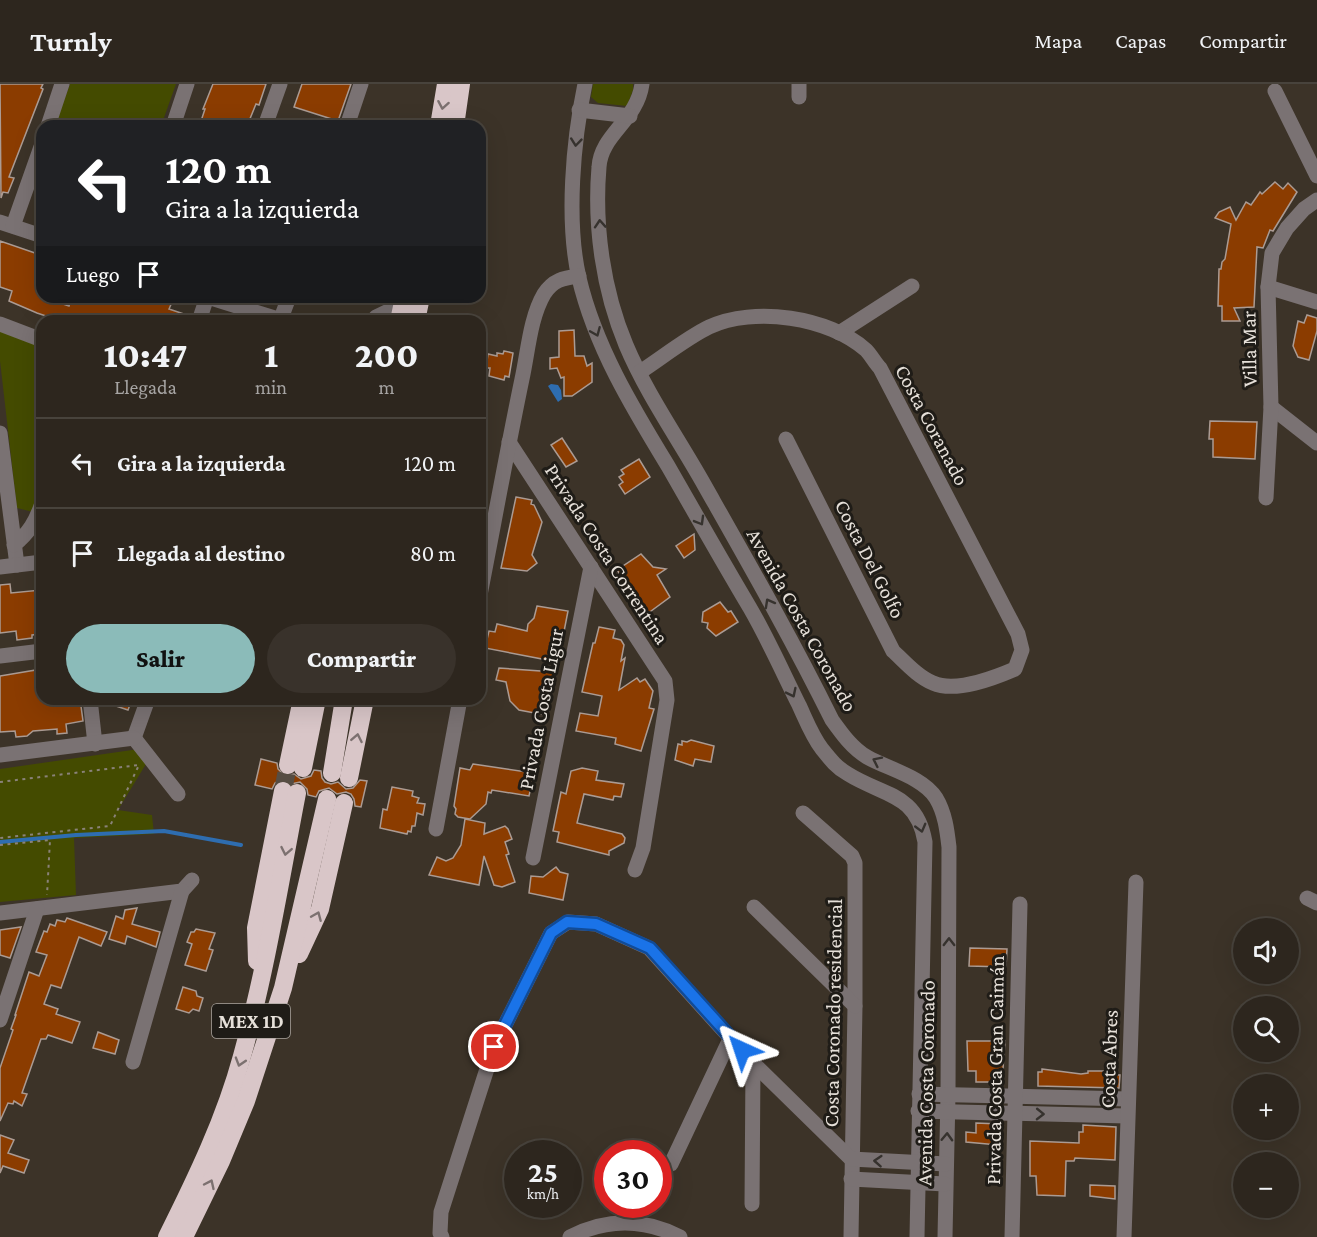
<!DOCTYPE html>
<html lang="es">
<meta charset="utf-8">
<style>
:root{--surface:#2d261e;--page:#39322b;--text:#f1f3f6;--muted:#a7a5a4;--line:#48433c;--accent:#8bbbb9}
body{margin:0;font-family:"Crimson Pro",serif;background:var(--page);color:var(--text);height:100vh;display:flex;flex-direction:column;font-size:22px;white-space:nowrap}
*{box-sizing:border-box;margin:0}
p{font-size:20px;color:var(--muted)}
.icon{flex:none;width:33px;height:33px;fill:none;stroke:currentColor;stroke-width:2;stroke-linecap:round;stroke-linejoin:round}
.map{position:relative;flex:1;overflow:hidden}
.drawer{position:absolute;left:36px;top:231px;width:450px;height:390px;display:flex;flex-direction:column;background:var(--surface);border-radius:18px;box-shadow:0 6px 24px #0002,0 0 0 2px var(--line)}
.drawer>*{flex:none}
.top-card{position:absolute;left:36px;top:36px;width:450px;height:183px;border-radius:18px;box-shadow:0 6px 24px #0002,0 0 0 2px var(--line);background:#202124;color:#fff;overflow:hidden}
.controls{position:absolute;left:1233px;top:834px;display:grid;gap:12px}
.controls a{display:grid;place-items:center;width:66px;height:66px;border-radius:50%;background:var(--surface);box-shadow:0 6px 24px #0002,0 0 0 2px var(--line);font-size:30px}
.speed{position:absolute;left:504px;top:1056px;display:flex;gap:12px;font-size:30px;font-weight:700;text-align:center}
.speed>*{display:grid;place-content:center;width:78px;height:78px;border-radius:50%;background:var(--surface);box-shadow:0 6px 24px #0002,0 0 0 2px var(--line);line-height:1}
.speed small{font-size:15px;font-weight:400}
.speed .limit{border:9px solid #d22;background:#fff;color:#111}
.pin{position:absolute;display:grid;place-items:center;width:51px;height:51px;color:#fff;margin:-26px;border:3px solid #fff;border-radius:50%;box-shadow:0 2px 6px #0007}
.me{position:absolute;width:66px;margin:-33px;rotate:318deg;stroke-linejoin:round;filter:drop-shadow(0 0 4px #0008)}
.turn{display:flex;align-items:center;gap:21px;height:126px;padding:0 30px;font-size:27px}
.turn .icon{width:78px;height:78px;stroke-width:2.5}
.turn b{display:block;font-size:42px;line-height:51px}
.then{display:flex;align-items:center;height:57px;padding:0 30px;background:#0003;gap:12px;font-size:22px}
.eta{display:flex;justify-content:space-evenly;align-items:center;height:102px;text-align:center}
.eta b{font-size:36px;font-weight:800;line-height:42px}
.action{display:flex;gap:12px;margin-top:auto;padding:12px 30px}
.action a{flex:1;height:69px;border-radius:36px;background:var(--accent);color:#111;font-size:24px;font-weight:800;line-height:69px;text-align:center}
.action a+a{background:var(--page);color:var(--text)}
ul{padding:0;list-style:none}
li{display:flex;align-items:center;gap:18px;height:90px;padding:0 30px;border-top:2px solid var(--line)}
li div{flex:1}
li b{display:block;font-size:22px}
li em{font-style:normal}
header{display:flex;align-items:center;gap:36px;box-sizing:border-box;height:84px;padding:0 30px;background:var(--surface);border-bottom:2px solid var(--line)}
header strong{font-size:28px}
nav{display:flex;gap:33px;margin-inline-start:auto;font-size:21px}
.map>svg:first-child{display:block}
.green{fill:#444b00}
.water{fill:#2e6db0}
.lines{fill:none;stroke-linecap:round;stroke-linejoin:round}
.stream{stroke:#2e6db0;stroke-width:4}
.building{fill:#8b3c00;stroke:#ab9b93;stroke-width:1.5}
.highway-tunnel{stroke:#564d43;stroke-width:18;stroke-dasharray:18 9;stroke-linecap:butt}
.path{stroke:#8a8279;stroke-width:2;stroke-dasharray:3 4.5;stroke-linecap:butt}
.minor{stroke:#7a7273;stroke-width:15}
.highway{stroke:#d9c6c8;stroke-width:18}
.oneway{stroke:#7c7170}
.oneway2{stroke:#36322e}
.route-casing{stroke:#114b97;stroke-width:15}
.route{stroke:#1a73e8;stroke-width:10}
.labels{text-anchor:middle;stroke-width:6;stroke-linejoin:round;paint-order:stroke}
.shield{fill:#1f1c17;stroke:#aaa59f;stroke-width:1.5}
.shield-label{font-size:20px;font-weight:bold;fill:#e6e0d9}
.street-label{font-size:21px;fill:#e6e0d9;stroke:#1f1c17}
</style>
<header>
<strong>Turnly</strong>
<nav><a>Mapa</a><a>Capas</a><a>Compartir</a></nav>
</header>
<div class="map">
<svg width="1317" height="1153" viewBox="0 0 1317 1153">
<rect width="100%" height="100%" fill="#3c3328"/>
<g class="green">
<path d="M70 0H176L161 42H55Z"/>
<path d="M593 0H633V6L627 22 598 19 591 13Z"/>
<path d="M0 247 42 263V398L33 428 17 424 0 277Z"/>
<path d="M139 665 149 675 118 726 152 731 154 750 74 754 76 811 0 818V685Z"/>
</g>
<path class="water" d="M551 300 558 301 561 306 562 315 558 318 548 302Z"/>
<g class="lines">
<path class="stream" d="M0 758 76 751 164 747 241 761"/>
</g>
<g class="building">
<path d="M0 0H43L41 4 43 5 9 93 14 94 8 109 3 108 1 114Z"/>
<path d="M213 0H266L259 21 256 20 247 42H216L201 37 205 25H203Z"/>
<path d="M302 0H351L338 37 294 23Z"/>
<path d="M1275 98 1283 105 1288 99 1297 108 1273 147 1270 146 1263 164 1257 163 1254 223 1234 224 1240 237H1222V222H1218L1219 185H1221L1222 178 1225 175 1231 140 1215 134 1219 128 1230 123 1236 136 1246 118 1251 121 1260 108 1262 110Z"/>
<path d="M0 157 35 169 38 161 42 162V213L69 222 72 213H165L173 216 169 225 190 232 189 237H61L37 229 9 217 12 207 0 203Z"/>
<path d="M1307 231 1317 234V247L1309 276 1298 273 1293 262 1298 237 1304 239Z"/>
<path d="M574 246 575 272H584L587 282 592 279V298L572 312H564V293L561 294 557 284 550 285V274L559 273V247Z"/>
<path d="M504 267 513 269 509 293 505 292 504 296 489 292 490 284H486L488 270 497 272V269L503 270Z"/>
<path d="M1210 337 1257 338 1255 375 1213 373V355H1209Z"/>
<path d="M562 354 577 377 566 383 551 361Z"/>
<path d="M639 375 650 393 625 410 619 401 623 398 619 393 624 390 621 386Z"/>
<path d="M516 413 532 416 531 420 534 421 542 438 532 471 537 479 527 487 501 484Z"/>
<path d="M694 450 695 466 684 474 676 462Z"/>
<path d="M641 470 653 483 666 485 657 491 670 513 647 530 617 486Z"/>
<path d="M10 500 11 509 41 506 42 550 32 551V554L17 556 16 547 0 549V501Z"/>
<path d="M720 518 728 528 731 527 738 538 716 552 707 544 708 539 702 538 703 528Z"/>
<path d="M537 522 568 527 558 578 485 564 489 547 495 548 497 540 527 547 528 540 534 534Z"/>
<path d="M599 543 615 546 613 554 621 556 624 561 621 577 625 574 619 606 637 594 640 598 645 595 653 607 649 624 654 625 641 667 615 660 616 654 576 647 580 629 598 632 602 612 582 608 593 559H595Z"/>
<path d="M499 584 555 588 549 627 545 631 519 626 510 617 506 598 496 596Z"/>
<path d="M42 585V615H80L83 637 66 640 67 649 57 650V645L33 647 27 652 16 653 15 647 0 648V592Z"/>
<path d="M102 615H132L128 626 101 617Z"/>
<path d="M691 656 714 662 711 678 695 675 693 682 675 676 678 660 682 661V657L687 658Z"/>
<path d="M261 675 277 679 278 685 285 692 294 690 301 695 311 692 314 686 321 687 322 694 325 698 331 700 338 698 346 705 353 704 360 696 367 697 361 723 355 722 354 715 351 710 346 708 337 710 329 704 319 707 316 713 308 711 307 705 300 698 291 700 286 696H280L275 699 272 705 255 701Z"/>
<path d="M473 680 534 689 529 712 492 706 491 709 488 708 486 720 470 735 458 733 455 730 456 725 454 722 460 684 470 686Z"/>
<path d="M582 684 598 687 596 696 624 700 621 713 614 712 613 716 584 710 577 739 622 750 625 754 624 759 609 767V771L557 758 559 748 553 747 561 708 566 710 571 687Z"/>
<path d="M392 703 413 707 412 712 419 714 417 719 425 720 423 731 417 729 415 742H412L411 748 408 747 407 750 380 744 383 725 387 726Z"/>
<path d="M465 735 485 739 484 750 505 742 508 745 512 755 505 758 509 770 506 771 515 798 502 803 494 801 484 772 479 801 429 791 437 773 446 777 453 774 461 761Z"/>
<path d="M556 783 560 788 568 790 563 816 529 809 531 792 543 793Z"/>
<path d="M137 824 132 840 160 848 156 863 127 852 125 860 109 855 116 832 123 835 125 826Z"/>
<path d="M67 834 107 848 101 862 79 853 61 904 51 901 44 920 58 925 56 930 80 938 72 959 48 951 46 955H41L22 1009 27 1010 22 1022 14 1017 13 1020 8 1019 0 1037V984L13 946 11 945 16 931H15L29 888 39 892 47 871 36 868 44 847 47 848 50 840 55 842 57 836 65 838Z"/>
<path d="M21 843 10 874 0 871V846Z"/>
<path d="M196 845 215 849 209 865 213 866 206 887 185 881 192 860 187 858 191 848H194Z"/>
<path d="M970 864 1007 865 1006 883 969 882Z"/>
<path d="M183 903 196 907 197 912 203 914 199 927 193 925 189 929 176 925Z"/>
<path d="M98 948 119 956 115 970 93 964Z"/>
<path d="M967 957H1005L1002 998H976V987H968Z"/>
<path d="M1042 985 1081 990 1088 989V987H1104L1103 990 1120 991 1119 1004 1038 1002V988H1042Z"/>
<path d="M976 1039 999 1040 998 1061 966 1058V1048L976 1049Z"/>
<path d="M1083 1041 1116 1043 1115 1076 1075 1074 1074 1077H1066L1065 1112 1037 1111 1036 1092H1030V1057L1079 1059V1048H1083Z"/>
<path d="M0 1051 14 1056 8 1069 29 1076 24 1089 3 1082 0 1089Z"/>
<path d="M1090 1101 1115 1102V1115L1090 1112Z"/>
</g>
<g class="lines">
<path class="highway-tunnel" d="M283 707 288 681"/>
<g class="path">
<path d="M0 698 139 681 110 742 0 754"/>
<path d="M0 761 50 756 47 811"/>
</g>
<g class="minor">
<path d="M585 0C573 57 566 137 579 194 595 262 632 323 668 382 695 429 722 477 750 524 768 555 783 589 799 621 806 636 812 652 822 665 830 675 837 684 848 690 883 712 917 709 925 758L917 1153"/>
<path d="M642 0C637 37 601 50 599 83 594 142 603 206 626 261 647 311 680 357 706 404 749 480 793 557 832 636 842 650 852 664 867 673 888 685 923 693 936 714 945 729 947 746 949 763L948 1011 945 1153"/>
<path d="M1275 7 1317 92"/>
<path d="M799 13V0"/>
<path d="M579 26 630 32"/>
<path d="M48 42 62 0"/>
<path d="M173 42 187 0"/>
<path d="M265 42 280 0"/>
<path d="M347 42 361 0"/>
<path d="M0 138 42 152"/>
<path d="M13 142 42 60"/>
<path d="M1268 203 1317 218"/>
<path d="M208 213 281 236"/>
<path d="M199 237 207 213"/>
<path d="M280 237 289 213"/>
<path d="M373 237 376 233 403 220"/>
<path d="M0 240 42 256"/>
<path d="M839 249 912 202"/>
<path d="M640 288C660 275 688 253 709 243 754 222 829 233 866 266 871 271 875 279 880 284L1018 550 1022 566 1015 585C994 594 956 609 933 599 918 593 905 578 893 567L786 355"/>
<path d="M1271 323 1317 359"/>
<path d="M0 349 17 481"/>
<path d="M509 358 665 597 667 616 643 764 635 786"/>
<path d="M1266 414 1271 323 1268 203 1272 169 1287 144 1304 125 1317 116"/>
<path d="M14 461C29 449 36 437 42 419"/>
<path d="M0 483 42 478"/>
<path d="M480 511C494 439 507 367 522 295 528 268 530 234 544 210 553 196 563 194 579 192"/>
<path d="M0 572 42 567"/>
<path d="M90 615 95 660"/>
<path d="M134 654 178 710"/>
<path d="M134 654 148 615"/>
<path d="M0 671 134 654"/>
<path d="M803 729 852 772 855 779V922L851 1153"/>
<path d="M436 745 460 615"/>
<path d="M533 774 591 483"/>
<path d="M1307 814 1317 819"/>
<path d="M754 823 855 922"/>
<path d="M0 829 182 807 192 796"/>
<path d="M0 936 37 825"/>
<path d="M133 978 182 807"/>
<path d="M919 1010 1128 1015"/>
<path d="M918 1027 1127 1032"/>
<path d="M671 1080 731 953"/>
<path d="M851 1095 945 1100"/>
<path d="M752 1120 753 979"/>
<path d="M442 1153 440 1149 441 1128 494 963 551 849 568 838 596 840 649 864 753 979 851 1075 946 1080"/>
<path d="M570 1153C607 1134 643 1134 680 1153"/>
<path d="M1012 1153 1020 820"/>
<path d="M1124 1153 1136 798"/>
</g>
<g class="highway">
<path d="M439 42 446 0"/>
<path d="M455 42 461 0"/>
<path d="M399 237 404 213"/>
<path d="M416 237 421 213"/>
<path d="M288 681 302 615"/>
<path d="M303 684 317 615"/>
<path d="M332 689 344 615"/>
<path d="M349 694 365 615"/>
<path d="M299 870 320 825 344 719"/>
<path d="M257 877 256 844 283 707"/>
<path d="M167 1153C196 1095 225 1035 242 972 266 886 280 797 297 709"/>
<path d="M184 1153 221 1077 246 1017 283 904 327 715"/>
</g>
</g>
<defs><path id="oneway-chevron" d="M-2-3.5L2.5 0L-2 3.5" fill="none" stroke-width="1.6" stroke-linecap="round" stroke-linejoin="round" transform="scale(1.5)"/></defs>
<g class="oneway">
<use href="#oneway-chevron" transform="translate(443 21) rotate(100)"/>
<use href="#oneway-chevron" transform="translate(357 654) rotate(-79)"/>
<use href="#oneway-chevron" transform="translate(286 767) rotate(101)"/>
<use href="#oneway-chevron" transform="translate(317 832) rotate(-67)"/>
<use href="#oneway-chevron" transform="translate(240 978) rotate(107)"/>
<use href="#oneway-chevron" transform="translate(210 1100) rotate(-65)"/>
</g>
<g class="oneway2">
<use href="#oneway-chevron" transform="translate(576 58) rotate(96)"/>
<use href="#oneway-chevron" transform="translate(600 140) rotate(-94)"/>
<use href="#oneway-chevron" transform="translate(596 248) rotate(67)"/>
<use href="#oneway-chevron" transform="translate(700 437) rotate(60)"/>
<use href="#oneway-chevron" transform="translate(769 519) rotate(-119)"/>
<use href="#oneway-chevron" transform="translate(792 609) rotate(64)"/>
<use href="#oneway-chevron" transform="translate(877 677) rotate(-154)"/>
<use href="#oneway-chevron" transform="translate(921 744) rotate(75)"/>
<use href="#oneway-chevron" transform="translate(949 858) rotate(-90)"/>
<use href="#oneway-chevron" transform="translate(1040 1030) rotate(1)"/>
<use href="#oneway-chevron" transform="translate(947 1053) rotate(-88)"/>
<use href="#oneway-chevron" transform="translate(878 1077) rotate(-176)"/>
</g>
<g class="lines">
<g class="route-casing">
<path id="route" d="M494 963 551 849 567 838 596 840 650 864 742 966"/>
</g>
<use href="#route" class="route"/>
</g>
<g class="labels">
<rect class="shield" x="212" y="920" width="78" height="34" rx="4.5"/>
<g class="shield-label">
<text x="251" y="944">MEX 1D</text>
</g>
<g class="street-label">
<text transform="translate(1249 265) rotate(-91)" y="7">Villa Mar</text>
<text transform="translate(932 341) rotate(62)" y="7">Costa Coranado</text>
<text transform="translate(607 470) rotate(57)" y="7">Privada Costa Correntina</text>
<text transform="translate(870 475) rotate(63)" y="7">Costa Del Golfo</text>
<text transform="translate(802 536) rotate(61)" y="7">Avenida Costa Coronado</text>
<text transform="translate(541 625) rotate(-79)" y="7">Privada Costa Ligur</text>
<text transform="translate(833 929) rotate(-89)" y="7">Costa Coronado residencial</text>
<text transform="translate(1109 975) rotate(-88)" y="7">Costa Abres</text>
<text transform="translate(995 986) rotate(-89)" y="7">Privada Costa Gran Caimán</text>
<text transform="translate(926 999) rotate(-89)" y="7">Avenida Costa Coronado</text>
</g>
</g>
</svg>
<div class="controls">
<a><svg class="icon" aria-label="sound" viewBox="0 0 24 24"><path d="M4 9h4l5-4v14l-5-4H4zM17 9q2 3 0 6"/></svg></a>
<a><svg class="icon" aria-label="search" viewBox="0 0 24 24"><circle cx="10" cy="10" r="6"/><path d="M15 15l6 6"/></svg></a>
<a>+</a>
<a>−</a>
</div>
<div class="speed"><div>25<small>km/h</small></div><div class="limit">30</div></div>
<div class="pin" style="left:494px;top:963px;background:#d93025"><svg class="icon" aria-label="arrive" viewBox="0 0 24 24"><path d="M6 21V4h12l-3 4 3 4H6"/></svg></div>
<svg class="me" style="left:742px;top:966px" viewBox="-20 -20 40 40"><path d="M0-17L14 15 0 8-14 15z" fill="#1a73e8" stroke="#fff" stroke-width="4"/></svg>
<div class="top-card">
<div class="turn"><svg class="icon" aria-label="left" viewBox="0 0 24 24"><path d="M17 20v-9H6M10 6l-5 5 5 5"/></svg><div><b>120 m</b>Gira a la izquierda</div></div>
<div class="then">Luego<svg class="icon" aria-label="arrive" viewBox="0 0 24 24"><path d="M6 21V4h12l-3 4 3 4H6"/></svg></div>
</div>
<section class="drawer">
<div class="eta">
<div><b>10:47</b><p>Llegada</p></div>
<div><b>1</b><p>min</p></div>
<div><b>200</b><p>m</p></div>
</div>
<ul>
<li><svg class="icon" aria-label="left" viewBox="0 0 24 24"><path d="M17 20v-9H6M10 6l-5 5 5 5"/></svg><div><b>Gira a la izquierda</b></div><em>120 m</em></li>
<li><svg class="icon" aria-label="arrive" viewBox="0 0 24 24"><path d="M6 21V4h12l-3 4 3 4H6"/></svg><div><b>Llegada al destino</b></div><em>80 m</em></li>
</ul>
<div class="action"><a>Salir</a><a>Compartir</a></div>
</section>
</div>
